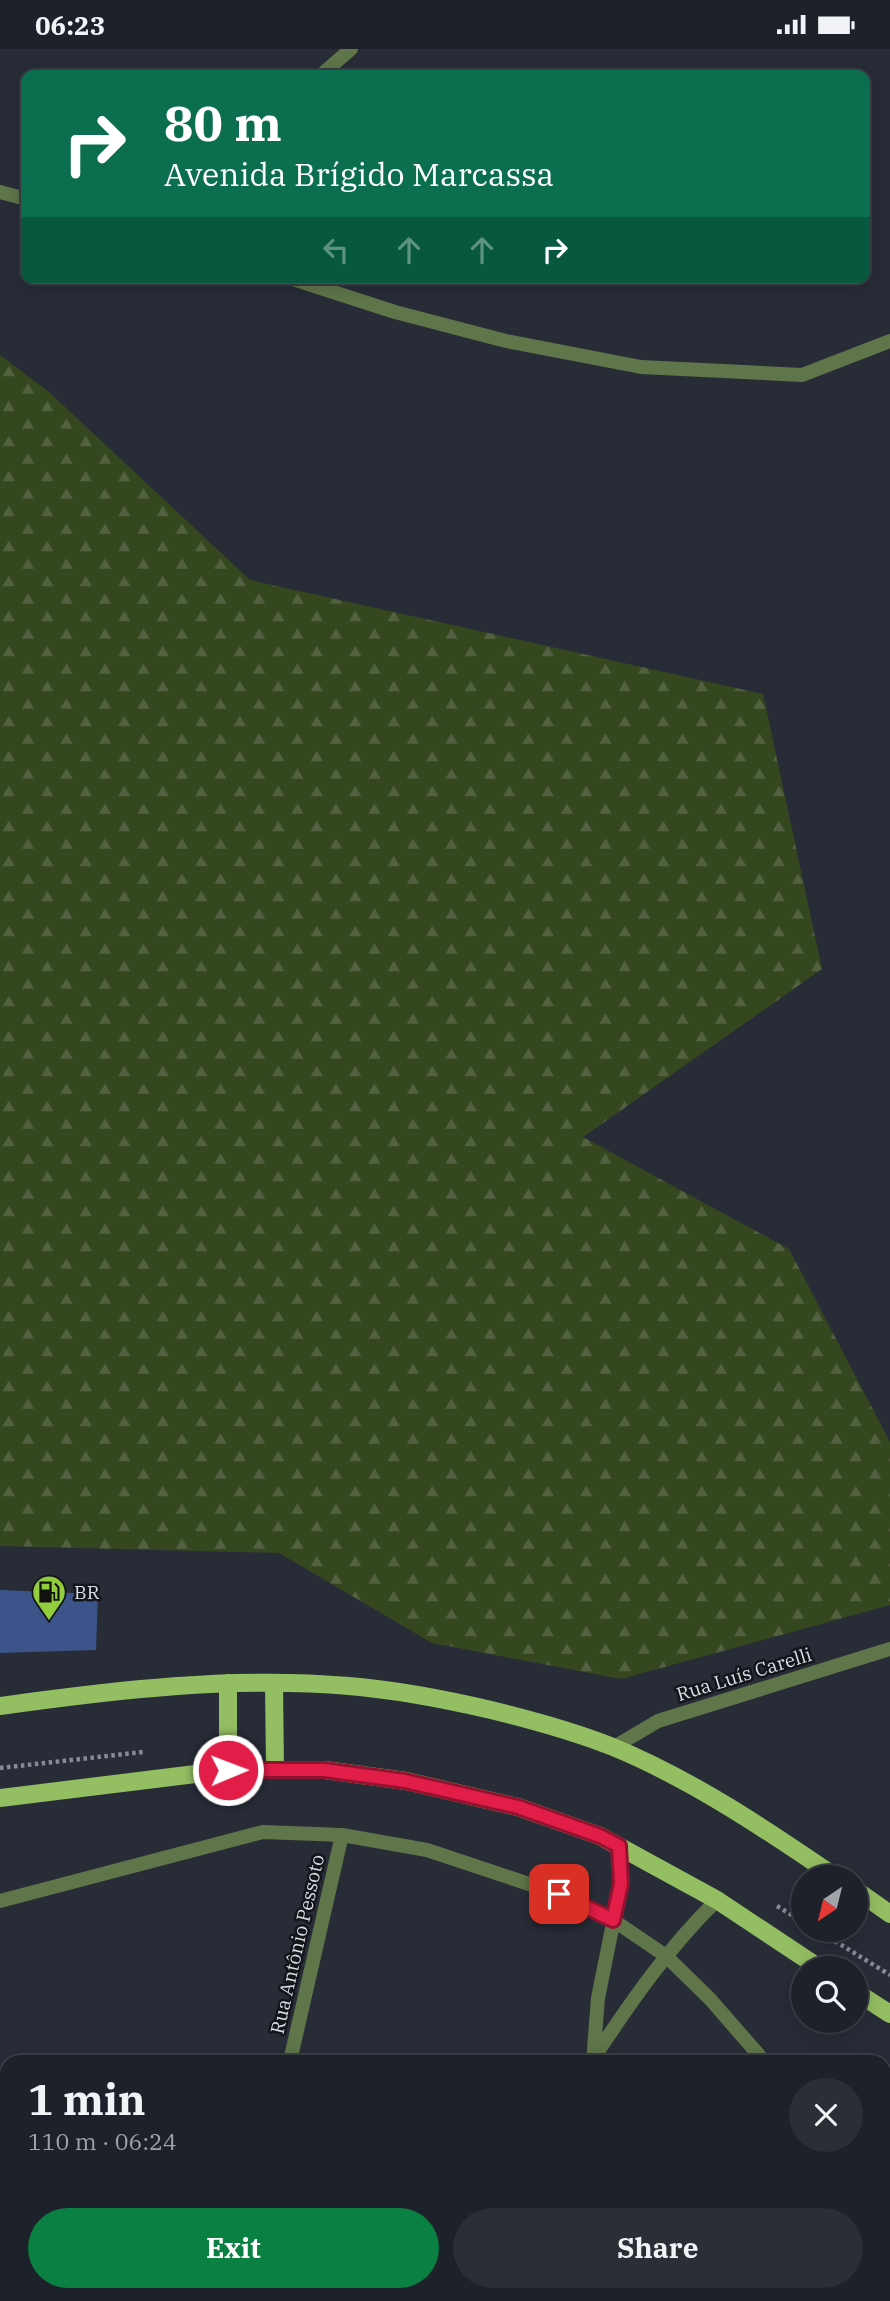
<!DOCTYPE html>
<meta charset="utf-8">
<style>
:root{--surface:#1d2129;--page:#2a2e35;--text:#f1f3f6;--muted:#a0a3a8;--line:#3b3e46;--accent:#0b8043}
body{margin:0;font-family:"IBM Plex Serif",serif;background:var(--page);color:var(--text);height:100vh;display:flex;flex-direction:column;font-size:26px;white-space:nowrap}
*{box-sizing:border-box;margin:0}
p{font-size:23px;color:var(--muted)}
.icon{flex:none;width:38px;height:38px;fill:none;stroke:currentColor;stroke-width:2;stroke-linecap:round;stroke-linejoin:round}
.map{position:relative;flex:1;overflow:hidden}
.sheet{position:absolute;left:0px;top:2006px;width:891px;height:247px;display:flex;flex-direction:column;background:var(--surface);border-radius:21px 21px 0 0;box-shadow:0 4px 18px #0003,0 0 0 2px var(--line)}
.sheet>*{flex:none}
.guide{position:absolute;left:21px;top:21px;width:849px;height:214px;border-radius:14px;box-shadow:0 4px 18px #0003,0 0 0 2px var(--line);background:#0b6e4f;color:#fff;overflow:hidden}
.needle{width:46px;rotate:215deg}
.tools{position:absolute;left:791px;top:1816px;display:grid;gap:14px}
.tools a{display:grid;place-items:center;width:77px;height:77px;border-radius:50%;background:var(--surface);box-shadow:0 4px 18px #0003,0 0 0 2px var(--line);font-size:35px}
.pin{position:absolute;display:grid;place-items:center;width:60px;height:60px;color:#fff;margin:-30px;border-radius:14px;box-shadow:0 4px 10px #0006}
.me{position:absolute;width:77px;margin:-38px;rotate:89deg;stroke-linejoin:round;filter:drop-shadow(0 0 5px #0008)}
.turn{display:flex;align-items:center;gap:24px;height:147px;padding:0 28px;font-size:32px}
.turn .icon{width:91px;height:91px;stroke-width:2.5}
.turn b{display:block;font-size:49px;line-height:60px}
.lanes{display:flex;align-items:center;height:66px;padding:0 28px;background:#0003;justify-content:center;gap:35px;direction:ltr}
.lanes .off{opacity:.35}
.round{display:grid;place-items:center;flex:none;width:74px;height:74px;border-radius:37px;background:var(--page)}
.headline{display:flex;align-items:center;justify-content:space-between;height:119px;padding:0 28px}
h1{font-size:42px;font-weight:700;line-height:52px}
.primary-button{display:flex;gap:14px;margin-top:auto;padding:14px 28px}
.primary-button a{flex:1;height:80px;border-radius:42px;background:var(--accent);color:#fff;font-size:28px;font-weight:700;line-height:80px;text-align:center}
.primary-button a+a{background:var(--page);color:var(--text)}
.status{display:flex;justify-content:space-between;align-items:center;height:49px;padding:0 35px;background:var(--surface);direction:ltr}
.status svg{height:19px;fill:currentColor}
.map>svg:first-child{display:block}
.forest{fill:url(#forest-firs)}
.building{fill:#3c5489}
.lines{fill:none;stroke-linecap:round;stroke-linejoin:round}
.path{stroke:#888b94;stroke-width:4.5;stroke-dasharray:3.5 3.5;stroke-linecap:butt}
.minor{stroke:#60754a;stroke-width:14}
.tertiary{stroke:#60754a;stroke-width:14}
.primary{stroke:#94be62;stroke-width:18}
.route-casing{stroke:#92132f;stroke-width:18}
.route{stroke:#e11d48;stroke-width:12}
.labels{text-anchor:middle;stroke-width:5;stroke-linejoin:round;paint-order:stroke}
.poi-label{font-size:19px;fill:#dadde4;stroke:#121519;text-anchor:start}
.street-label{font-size:19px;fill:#dadde4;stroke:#121519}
</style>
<div class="status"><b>06:23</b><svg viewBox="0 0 49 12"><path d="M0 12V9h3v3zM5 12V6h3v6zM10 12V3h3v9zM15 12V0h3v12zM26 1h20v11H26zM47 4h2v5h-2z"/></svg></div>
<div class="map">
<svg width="890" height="2252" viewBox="0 0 890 2252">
<defs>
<pattern id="forest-firs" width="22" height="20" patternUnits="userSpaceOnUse" patternTransform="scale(1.75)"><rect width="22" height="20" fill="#35471f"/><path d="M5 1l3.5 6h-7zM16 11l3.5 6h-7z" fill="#52613f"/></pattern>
</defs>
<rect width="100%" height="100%" fill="#272c37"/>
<path class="forest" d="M0 306 49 343 250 531 763 645 822 920 583 1088 789 1200 890 1393V1556L621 1630 432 1594 279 1504 0 1497Z"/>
<path class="building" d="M0 1541 98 1545 96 1601 0 1604Z"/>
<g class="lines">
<g class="path">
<path d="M0 1719 143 1703"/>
<path d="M777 1857 803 1873"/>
<path d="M817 1881 890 1926"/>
</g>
<g class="minor">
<path d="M321 26 351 0"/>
<path d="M614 1698 658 1672 890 1600"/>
<path d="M666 1907 710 1950 764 2012"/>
<path d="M290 2012 342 1786"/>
<path d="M884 2134 890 2140"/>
<path d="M0 2166 7 2164"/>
<path d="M884 2166 890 2149"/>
<path d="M233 2252 234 2245"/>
<path d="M856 2252V2245"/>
</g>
<g class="tertiary">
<path d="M0 143 26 150"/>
<path d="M290 229 395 263 506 292 641 318 802 326 890 292"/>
<path d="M0 1852 263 1783 342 1786 427 1801 559 1845 613 1871 666 1907"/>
<path d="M595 2007C632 1951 669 1898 717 1851"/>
<path d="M593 2012 598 1949 621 1835 619 1797"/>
<path d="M536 2252 538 2245"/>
</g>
<g class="primary">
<path d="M228 1634V1721"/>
<path d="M274 1634 275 1720"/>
<path d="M0 1657C115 1641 233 1627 349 1637 397 1641 444 1650 491 1661 532 1671 573 1682 613 1698 691 1730 767 1781 837 1829"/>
<path d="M0 1749 228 1721H325L406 1732 518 1758 600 1787 717 1851 821 1920"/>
<path d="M856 1841 890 1865"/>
<path d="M856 1943 890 1965"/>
</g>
</g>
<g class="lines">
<g class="route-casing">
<path id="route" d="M228 1721H324L405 1732 518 1758 600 1787 619 1797 621 1835 613 1871 559 1845"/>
</g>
<use href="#route" class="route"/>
</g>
<defs>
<g id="fuel-pin" transform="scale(1.75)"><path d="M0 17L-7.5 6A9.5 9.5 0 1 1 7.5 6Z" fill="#92cd3e" stroke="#121519"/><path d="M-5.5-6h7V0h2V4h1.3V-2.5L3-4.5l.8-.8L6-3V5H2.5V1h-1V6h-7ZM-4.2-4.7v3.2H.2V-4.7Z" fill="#111"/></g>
</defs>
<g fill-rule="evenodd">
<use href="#fuel-pin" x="49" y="1543"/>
</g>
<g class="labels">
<g class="poi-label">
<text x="74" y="1550">BR</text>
</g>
<g class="street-label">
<text transform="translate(744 1625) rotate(-17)" y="7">Rua Luís Carelli</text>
<text transform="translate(297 1895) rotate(-77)" y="7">Rua Antônio Pessoto</text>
</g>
</g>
</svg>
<div class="tools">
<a><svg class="needle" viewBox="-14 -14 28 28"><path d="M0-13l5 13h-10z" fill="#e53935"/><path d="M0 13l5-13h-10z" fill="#a0a3a8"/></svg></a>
<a><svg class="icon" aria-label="search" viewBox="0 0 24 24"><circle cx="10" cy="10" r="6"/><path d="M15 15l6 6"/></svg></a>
</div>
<div class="pin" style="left:559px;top:1845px;background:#d93025"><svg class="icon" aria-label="arrive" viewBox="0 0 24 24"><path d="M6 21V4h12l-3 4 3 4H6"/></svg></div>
<svg class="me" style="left:228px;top:1721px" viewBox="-20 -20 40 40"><circle r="17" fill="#e11d48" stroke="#fff" stroke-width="3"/><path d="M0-11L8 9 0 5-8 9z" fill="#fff"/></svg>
<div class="guide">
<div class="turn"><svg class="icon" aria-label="right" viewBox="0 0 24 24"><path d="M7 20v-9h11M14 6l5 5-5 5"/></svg><div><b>80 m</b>Avenida Brígido Marcassa</div></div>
<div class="lanes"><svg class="icon off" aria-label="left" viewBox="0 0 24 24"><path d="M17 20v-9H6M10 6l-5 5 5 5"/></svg><svg class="icon off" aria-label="ahead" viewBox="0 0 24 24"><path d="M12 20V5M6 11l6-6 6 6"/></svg><svg class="icon off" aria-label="ahead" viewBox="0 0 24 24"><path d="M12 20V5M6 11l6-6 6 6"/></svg><svg class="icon" aria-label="right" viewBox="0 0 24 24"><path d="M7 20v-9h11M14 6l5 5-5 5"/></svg></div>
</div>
<section class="sheet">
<div class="headline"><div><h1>1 min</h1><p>110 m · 06:24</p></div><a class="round"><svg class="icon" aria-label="close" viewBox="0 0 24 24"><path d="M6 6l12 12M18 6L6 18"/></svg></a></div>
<div class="primary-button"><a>Exit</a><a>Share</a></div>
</section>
</div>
